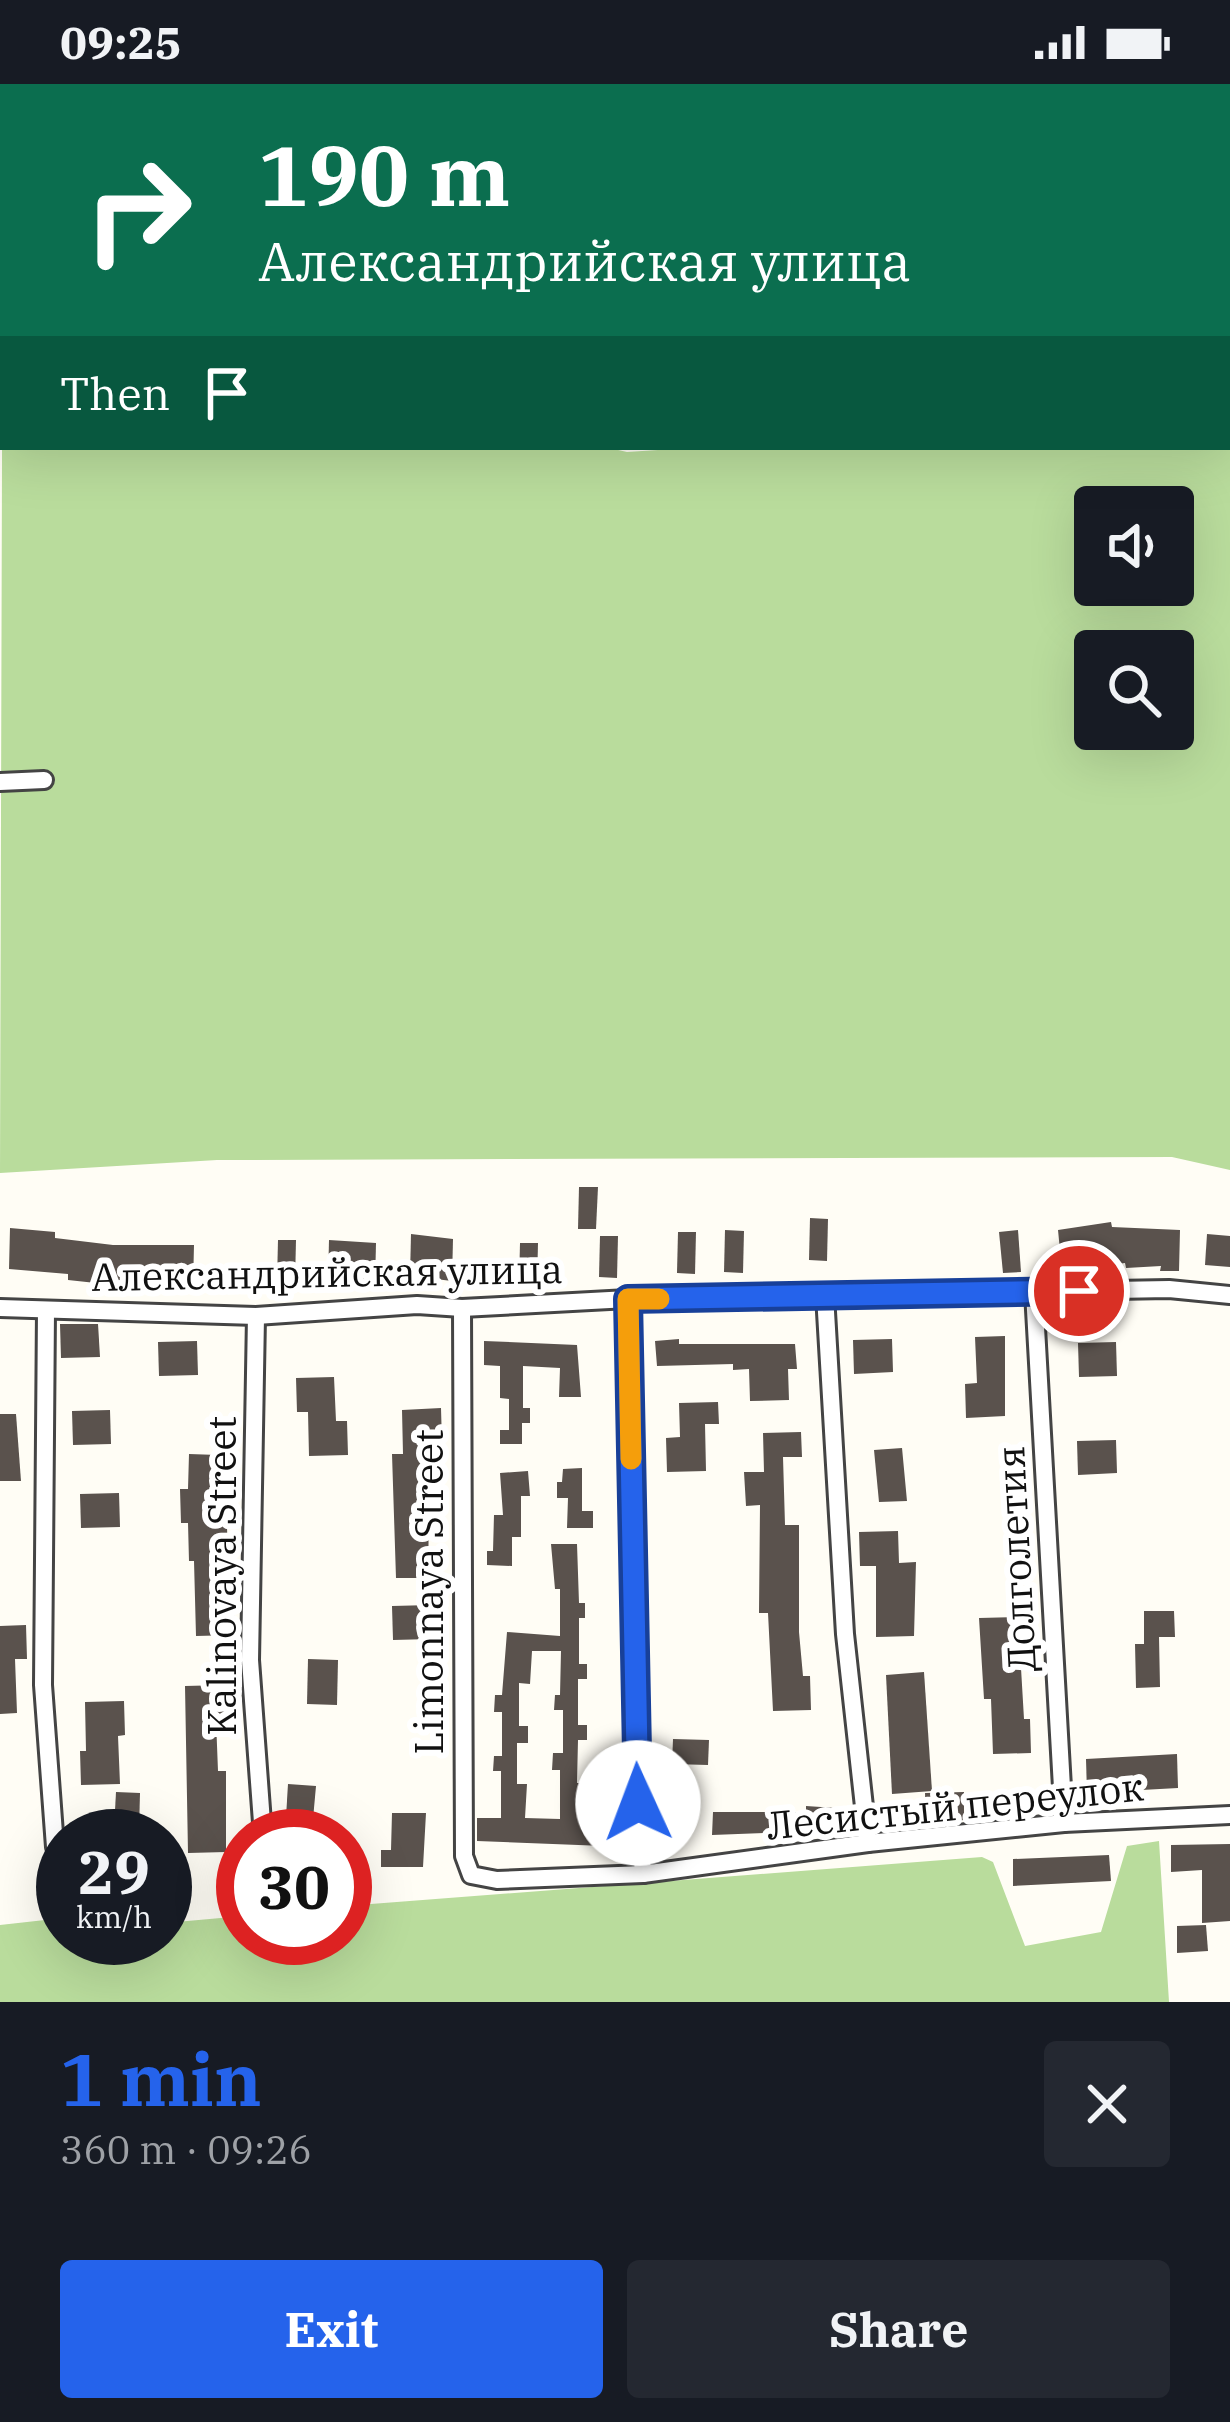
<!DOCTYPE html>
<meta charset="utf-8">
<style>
:root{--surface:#171b24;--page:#242831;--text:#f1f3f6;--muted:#9ea1a6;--accent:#2563eb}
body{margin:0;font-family:"IBM Plex Serif",serif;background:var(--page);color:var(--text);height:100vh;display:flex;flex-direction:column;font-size:45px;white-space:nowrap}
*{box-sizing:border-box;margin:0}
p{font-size:39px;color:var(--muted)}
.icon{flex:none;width:66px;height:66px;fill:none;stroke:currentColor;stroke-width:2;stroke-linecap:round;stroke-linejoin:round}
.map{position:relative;height:1918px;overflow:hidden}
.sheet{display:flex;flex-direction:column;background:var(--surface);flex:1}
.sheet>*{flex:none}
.top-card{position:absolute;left:0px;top:0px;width:1230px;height:366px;box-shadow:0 12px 48px #0002;background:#0b6e4f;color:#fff;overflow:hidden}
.tools{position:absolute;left:1074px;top:402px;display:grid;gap:24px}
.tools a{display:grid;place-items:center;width:120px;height:120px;border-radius:12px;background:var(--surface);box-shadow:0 12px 48px #0002;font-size:60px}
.speed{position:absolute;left:36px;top:1725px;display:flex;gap:24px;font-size:60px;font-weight:700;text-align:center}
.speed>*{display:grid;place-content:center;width:156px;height:156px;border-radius:50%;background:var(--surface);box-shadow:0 12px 48px #0002;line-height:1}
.speed small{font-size:30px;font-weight:400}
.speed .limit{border:18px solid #d22;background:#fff;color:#111}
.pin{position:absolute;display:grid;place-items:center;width:102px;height:102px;color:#fff;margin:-51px;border:6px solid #fff;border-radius:50%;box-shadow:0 3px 12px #0007}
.me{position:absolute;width:132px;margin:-66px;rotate:358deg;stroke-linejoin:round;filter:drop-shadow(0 0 9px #0008)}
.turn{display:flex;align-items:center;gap:42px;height:252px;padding:0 60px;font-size:54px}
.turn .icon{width:156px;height:156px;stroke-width:2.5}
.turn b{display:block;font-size:84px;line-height:102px}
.then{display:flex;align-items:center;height:114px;padding:0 60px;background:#0003;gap:24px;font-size:45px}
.round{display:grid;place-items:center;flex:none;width:126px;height:126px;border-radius:12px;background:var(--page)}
.head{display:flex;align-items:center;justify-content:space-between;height:204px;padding:0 60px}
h1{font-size:72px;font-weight:700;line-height:90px;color:var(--accent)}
.cta{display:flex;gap:24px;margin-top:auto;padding:24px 60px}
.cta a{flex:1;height:138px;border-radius:12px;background:var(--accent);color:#fff;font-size:48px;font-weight:700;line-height:138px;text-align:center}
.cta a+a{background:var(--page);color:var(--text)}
.status{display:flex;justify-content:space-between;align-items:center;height:84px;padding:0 60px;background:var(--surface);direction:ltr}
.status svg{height:33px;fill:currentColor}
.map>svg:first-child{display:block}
.forest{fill:#b9dc9c;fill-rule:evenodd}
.building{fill:#5a524d;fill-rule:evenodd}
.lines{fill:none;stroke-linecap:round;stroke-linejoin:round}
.minor-casing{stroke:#444;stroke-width:22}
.minor{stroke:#fff;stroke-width:16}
.route-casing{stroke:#184099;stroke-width:30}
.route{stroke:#2563eb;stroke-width:21}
.slow{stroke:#f59e0b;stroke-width:21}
.labels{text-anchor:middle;stroke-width:12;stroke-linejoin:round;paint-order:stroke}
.street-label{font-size:39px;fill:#111;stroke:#fff}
</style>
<div class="status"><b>09:25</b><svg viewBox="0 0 49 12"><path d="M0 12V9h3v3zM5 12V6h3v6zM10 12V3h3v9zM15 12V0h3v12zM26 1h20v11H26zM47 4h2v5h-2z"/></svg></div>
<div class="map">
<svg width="1230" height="1918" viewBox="0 0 1230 1918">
<rect width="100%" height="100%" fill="#fffdf5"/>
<g class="forest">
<path d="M3 19V363H605L627 368 704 363H1227L1230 317V1086L1172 1073 217 1076 0 1089ZM1095 423H1173V501H1095ZM1095 567H1173V645H1095Z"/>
<path d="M1159 1757 1169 1918H0V1841L63 1834V1854H165V1839L243 1832V1854H345V1822L982 1773 993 1778 1025 1862 1101 1848 1127 1762Z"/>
</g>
<g class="building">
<path d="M579 1103H598L596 1145H578Z"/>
<path d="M810 1134 828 1135 827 1177 809 1176Z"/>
<path d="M1111 1138 1112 1143 1180 1146 1179 1187H1160L1161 1182 1126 1184 1125 1179 1062 1187 1058 1146Z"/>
<path d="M10 1144 55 1148V1154L113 1161H194L193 1203H133L68 1196V1190L9 1185Z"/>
<path d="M725 1146 744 1147 743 1189 724 1188Z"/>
<path d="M1018 1146 1021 1188 1003 1189 999 1148Z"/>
<path d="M678 1148H696L695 1190 677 1189Z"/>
<path d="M411 1150 453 1155 452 1197 410 1192Z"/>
<path d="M1207 1150 1230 1152V1183L1205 1181Z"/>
<path d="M600 1152H618L617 1194 599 1193Z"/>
<path d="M278 1156H296L295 1198H277Z"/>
<path d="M329 1156 376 1159 375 1201 328 1198Z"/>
<path d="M520 1159H538L537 1201H519Z"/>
<path d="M60 1240H98L100 1273 61 1274Z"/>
<path d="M1005 1252V1332L966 1334 965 1300 977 1299 975 1253Z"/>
<path d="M679 1255V1260H795L797 1285H788L789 1316 750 1317 749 1285 733 1286V1280L657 1282 655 1257Z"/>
<path d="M892 1255 893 1288 854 1290 853 1256Z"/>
<path d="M197 1257 198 1291 159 1292 158 1258Z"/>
<path d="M484 1257 577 1261 581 1313H559L560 1284 523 1282V1324H530V1339H522V1360H500V1346H509V1315L500 1314V1282L484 1281Z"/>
<path d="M1116 1258 1117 1292 1079 1293 1078 1259Z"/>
<path d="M334 1293 336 1337H347L348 1371 309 1372 308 1328H297L296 1294Z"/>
<path d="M718 1318 719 1340H705L706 1387 667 1388 666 1354 680 1353 679 1319Z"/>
<path d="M441 1324 442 1359H430L428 1494H396L392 1370H403L402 1326Z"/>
<path d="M110 1326 111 1360 73 1361 72 1327Z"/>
<path d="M0 1330H16L21 1397H0Z"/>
<path d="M801 1348 802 1373H783L785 1441H799V1548L803 1592H810L811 1626 773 1627 768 1529H759L760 1421 746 1422 744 1388H764L763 1349Z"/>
<path d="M1116 1356 1117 1389 1078 1391 1077 1357Z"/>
<path d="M902 1364 907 1417 879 1418 874 1366Z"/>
<path d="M189 1370 218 1371 220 1442H227L228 1480H233L235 1551 196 1552 194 1477H189L188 1439H181L180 1405H188Z"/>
<path d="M582 1384V1427H593V1444H567L568 1414H557V1398H562L563 1385Z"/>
<path d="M528 1387 530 1412H521V1453H512V1482L487 1481V1467H493L494 1431H503L500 1389Z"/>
<path d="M119 1409 120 1443 81 1444 80 1410Z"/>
<path d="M898 1447 899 1479 916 1478 914 1552 876 1553V1482H860L859 1448Z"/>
<path d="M551 1460H577L579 1519H585V1534H579V1580H587V1595H578V1641H587V1656H578L577 1699H586V1736L604 1737V1762L477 1757V1734H501V1687H493L494 1672H502V1628H494L495 1611H502L507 1548 560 1552V1505H555ZM532 1567H561L560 1611H555L554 1626H563V1669H553L552 1686H560V1735L525 1734 527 1700H517V1659H528V1642H519V1599L530 1600Z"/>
<path d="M431 1521 432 1555 393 1556 392 1522Z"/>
<path d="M1144 1527H1174L1175 1553H1159L1160 1603 1136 1604 1135 1560H1144Z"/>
<path d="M1018 1533 1024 1635H1030L1031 1669 993 1670 991 1615H984L979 1534Z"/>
<path d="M26 1541 27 1575H15L17 1629 0 1630V1542Z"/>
<path d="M308 1575 338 1576 337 1621 307 1620Z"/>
<path d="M924 1588 932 1707 892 1710 886 1591Z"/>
<path d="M224 1601 225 1635 216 1636 218 1687H226V1768L188 1769 185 1602Z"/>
<path d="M124 1617 125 1651 118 1652 120 1700 81 1701 80 1667H86L85 1618Z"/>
<path d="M673 1655 709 1656 708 1681 672 1680Z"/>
<path d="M1177 1670 1178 1704 1087 1709 1086 1675Z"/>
<path d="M288 1700 316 1702 313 1735 286 1733Z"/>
<path d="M116 1708 140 1709 139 1746 114 1745Z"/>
<path d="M964 1708V1736L926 1740 925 1709Z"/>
<path d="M806 1722 836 1724 835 1746 712 1751 713 1728H806Z"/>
<path d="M392 1729H426L423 1783H381V1766H391Z"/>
<path d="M1230 1760V1837L1202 1839V1786L1171 1788V1761Z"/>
<path d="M1109 1771 1111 1797 1013 1802V1775Z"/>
<path d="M1206 1841 1208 1867 1177 1869V1842Z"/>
</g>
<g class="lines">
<g class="minor-casing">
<g id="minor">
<path d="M905 0 922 3"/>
<path d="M601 3V0"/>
<path d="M1227 10H1230"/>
<path d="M1227 173 1230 174"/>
<path d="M0 698 44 696"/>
<path d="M1034 1208 1064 1739"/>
<path d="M825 1211 845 1550 868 1759"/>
<path d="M628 1215 636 1684 643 1790"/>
<path d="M0 1224 256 1232 417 1221 462 1224 628 1215 1169 1205 1230 1211"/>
<path d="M462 1224 464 1772 471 1791 497 1796 643 1790 868 1759 1064 1739 1230 1731"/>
<path d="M46 1226 43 1601 55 1763 63 1781"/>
<path d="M256 1232 250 1576 263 1752"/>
</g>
</g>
<use href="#minor" class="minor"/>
</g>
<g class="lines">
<g class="route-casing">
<path id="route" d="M638 1719 628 1215 1079 1207"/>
</g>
<use href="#route" class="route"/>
<path class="slow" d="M631 1375 628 1215H659"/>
</g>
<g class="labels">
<g class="street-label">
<text transform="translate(327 1189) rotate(-1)" y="14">Александрийская улица</text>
<text transform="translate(1016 1475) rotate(-93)" y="14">Долголетия</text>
<text transform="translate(222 1492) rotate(-90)" y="14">Kalinovaya Street</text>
<text transform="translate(429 1508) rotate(-90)" y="14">Limonnaya Street</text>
<text transform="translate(955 1722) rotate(-6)" y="14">Лесистый переулок</text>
</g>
</g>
</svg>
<div class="tools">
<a><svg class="icon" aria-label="sound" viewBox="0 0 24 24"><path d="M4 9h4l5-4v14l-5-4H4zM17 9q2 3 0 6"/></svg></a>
<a><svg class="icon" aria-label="search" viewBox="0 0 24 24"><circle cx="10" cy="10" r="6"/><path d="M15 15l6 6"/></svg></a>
</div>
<div class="speed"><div>29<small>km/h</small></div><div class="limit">30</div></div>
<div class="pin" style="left:1079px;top:1207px;background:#d93025"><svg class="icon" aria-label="arrive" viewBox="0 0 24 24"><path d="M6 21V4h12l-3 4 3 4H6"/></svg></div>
<svg class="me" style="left:638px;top:1719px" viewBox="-20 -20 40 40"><circle r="19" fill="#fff"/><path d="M0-13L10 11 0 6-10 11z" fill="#2563eb"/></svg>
<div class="top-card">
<div class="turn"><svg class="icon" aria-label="right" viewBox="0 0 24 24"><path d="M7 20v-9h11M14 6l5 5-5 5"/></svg><div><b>190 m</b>Александрийская улица</div></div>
<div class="then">Then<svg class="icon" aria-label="arrive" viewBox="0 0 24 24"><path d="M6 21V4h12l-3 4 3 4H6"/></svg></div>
</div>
</div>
<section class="sheet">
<div class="head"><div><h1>1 min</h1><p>360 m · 09:26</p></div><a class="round"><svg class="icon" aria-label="close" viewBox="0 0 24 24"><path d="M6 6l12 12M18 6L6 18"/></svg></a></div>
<div class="cta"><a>Exit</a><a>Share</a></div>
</section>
